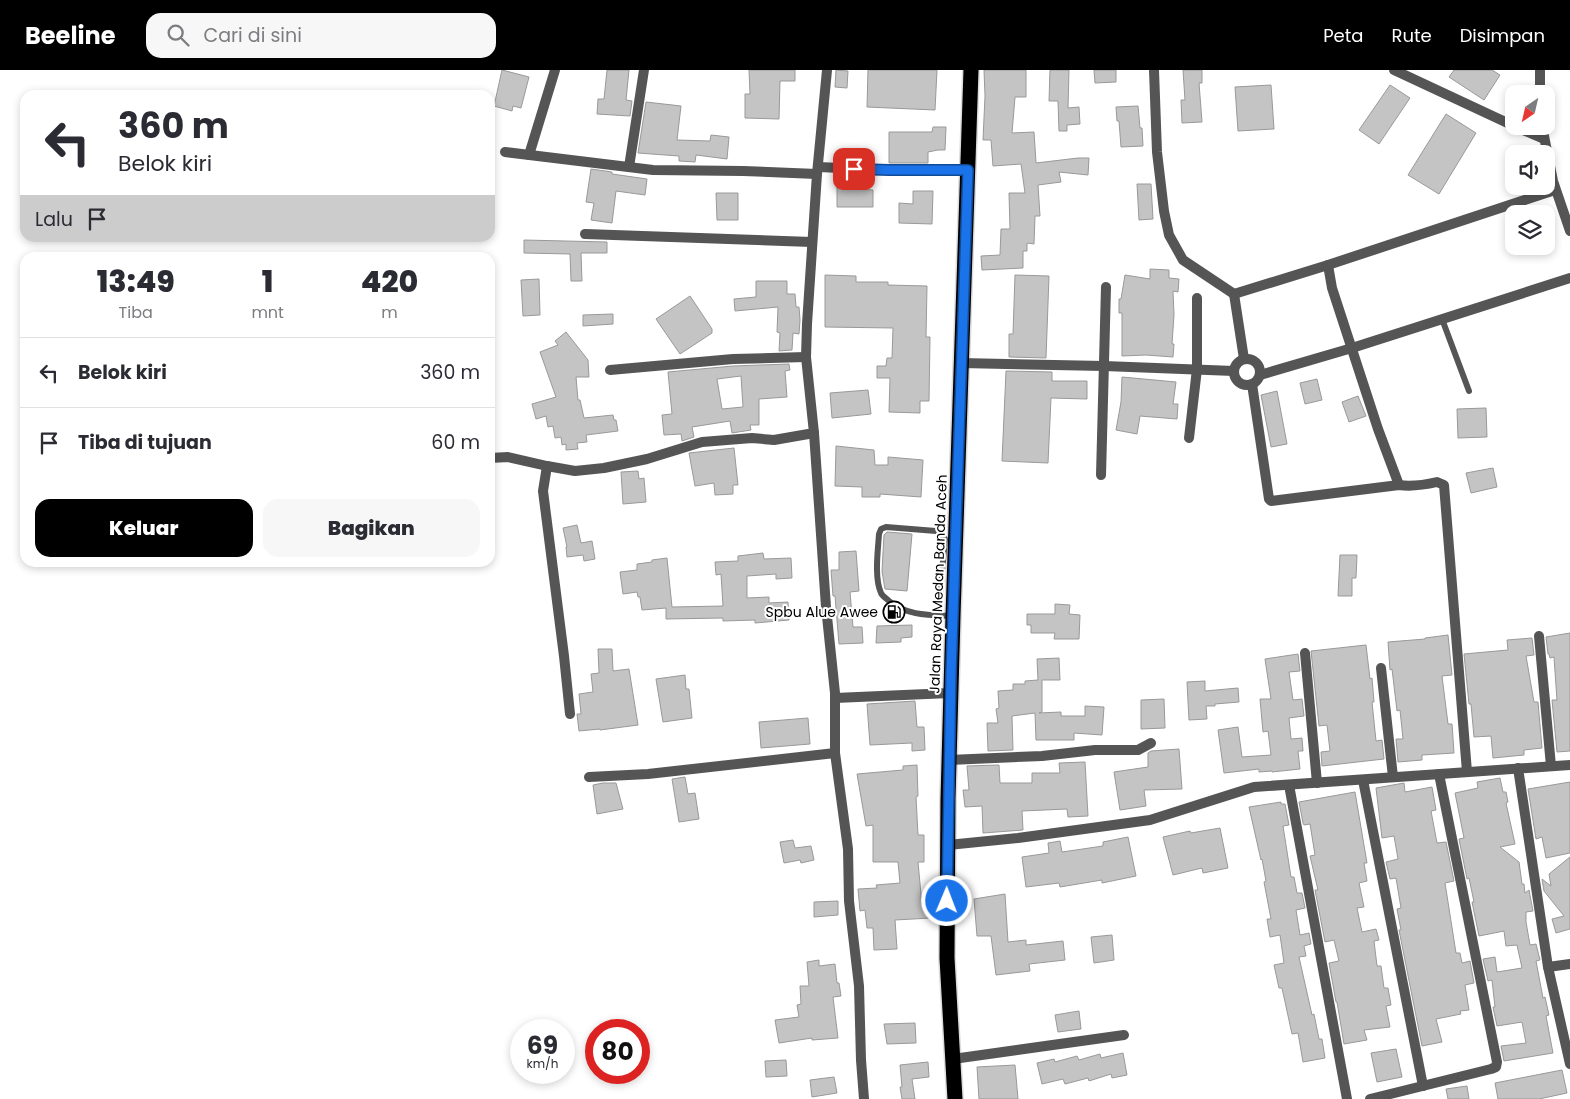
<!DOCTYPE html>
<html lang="id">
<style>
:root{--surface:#fff;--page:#f7f7f7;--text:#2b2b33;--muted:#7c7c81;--line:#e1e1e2;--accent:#000}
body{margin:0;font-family:Poppins,sans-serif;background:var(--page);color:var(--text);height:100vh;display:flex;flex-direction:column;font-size:19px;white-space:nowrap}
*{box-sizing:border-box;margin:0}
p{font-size:16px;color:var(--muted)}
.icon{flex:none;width:28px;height:28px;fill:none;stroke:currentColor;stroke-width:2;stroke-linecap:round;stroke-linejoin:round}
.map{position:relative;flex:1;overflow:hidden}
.sheet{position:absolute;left:20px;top:182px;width:475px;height:315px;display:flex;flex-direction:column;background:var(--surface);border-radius:15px;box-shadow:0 2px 8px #0003}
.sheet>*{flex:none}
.guide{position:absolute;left:20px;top:20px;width:475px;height:152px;border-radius:15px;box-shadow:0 2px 8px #0003;background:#fff;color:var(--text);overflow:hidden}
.needle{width:32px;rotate:214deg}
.tools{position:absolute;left:1505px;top:15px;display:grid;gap:10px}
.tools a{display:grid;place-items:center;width:50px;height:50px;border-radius:10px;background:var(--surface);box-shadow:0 2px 8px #0003;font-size:25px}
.speed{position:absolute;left:510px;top:949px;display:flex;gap:10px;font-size:25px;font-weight:700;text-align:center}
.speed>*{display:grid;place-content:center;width:65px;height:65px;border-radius:50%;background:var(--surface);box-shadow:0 2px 8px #0003;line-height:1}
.speed small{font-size:12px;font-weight:400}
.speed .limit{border:8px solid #d22;background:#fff;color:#111}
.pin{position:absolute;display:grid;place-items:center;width:42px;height:42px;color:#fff;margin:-21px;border-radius:10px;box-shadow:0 2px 8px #0006}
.me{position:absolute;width:55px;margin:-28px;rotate:1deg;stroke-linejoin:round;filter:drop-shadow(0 0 4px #0008)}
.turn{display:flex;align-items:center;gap:18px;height:105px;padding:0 15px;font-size:22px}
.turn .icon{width:65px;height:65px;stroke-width:2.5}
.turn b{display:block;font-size:35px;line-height:42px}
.then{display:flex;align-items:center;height:48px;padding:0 15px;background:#0003;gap:10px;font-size:19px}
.eta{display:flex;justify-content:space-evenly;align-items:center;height:85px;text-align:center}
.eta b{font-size:30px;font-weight:800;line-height:35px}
.primary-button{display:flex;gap:10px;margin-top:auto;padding:10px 15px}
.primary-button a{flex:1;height:58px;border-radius:15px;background:var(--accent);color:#fff;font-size:20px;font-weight:800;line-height:58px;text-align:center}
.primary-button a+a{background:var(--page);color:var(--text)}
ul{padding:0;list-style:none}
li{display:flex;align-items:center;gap:15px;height:70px;padding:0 15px;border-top:1px solid var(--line)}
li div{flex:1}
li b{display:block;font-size:19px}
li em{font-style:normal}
header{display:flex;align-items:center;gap:30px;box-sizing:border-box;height:70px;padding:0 25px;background:var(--accent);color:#fff}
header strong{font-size:24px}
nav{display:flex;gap:28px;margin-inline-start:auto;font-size:18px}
.search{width:350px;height:45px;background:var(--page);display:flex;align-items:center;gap:12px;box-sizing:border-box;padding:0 18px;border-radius:15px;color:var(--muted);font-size:19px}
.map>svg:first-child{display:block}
.building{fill:#c4c4c4;stroke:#999;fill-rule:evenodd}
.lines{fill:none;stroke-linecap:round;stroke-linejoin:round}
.highway-casing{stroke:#dbdbdb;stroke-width:18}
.lane{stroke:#555;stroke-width:6}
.street{stroke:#555;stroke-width:10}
.highway{stroke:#000;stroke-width:15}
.route-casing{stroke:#114b97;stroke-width:12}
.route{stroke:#1a73e8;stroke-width:9}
.labels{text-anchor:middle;stroke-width:4;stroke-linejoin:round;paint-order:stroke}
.street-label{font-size:14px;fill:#000;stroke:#fff}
.poi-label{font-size:14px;fill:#000;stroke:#fff;text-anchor:end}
</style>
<header>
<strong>Beeline</strong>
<div class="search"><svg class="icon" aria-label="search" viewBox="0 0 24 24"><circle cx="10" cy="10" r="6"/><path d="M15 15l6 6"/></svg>Cari di sini</div>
<nav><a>Peta</a><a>Rute</a><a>Disimpan</a></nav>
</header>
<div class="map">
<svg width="1570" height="1029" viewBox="0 0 1570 1029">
<rect width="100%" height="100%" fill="#fff"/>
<g class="building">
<path d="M502 0 529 7 521 38 513 36 512 41 494 36Z"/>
<path d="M607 0H629L626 30 632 31 630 46 597 44 598 29H604Z"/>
<path d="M749 0H795V11H780L779 49 745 48V24H750Z"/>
<path d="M836 0 848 1 847 18 835 17Z"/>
<path d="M868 0H937L935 40 867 37Z"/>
<path d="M984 0H1026V27H1015L1012 63 1034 62 1036 93 1078 88H1089L1088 105 1059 102 1061 112 1038 115 1040 146H1035L1034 174 1027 173V181H1023V198L982 200 981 186 1000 185 1001 159H1010L1009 123H1025L1021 94 993 96 991 70H983L985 26Z"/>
<path d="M1050 0H1069L1068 38 1079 37 1080 54 1067 55V61H1059L1058 31H1049Z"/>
<path d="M1094 0H1116V12L1095 13Z"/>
<path d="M1183 0H1202V13H1199L1202 52 1182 53 1181 30H1185Z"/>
<path d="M1454 0H1492L1500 5 1484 30 1449 7Z"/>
<path d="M1271 15 1274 59 1238 61 1235 17Z"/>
<path d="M1390 15 1410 28 1379 74 1359 60Z"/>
<path d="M646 32 681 36 677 70 710 71 711 65 729 67 727 89 696 85 695 92 679 91V86L638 83Z"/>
<path d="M1138 36 1140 58H1142L1143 76 1121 77 1119 51H1117L1116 37Z"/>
<path d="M1446 44 1476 63 1439 124 1408 105Z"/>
<path d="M933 57H946L945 80H938L928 82V93H889V62H932Z"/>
<path d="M591 99 612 102V104L647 109 645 125 616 121 612 153 591 150 594 133 586 132Z"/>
<path d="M837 113H853V119L873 120V137H837Z"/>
<path d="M1137 114H1151L1153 149 1139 150Z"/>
<path d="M913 121H933L932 154 899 153V133L913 134Z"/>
<path d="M716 123H738V150H717Z"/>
<path d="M524 170 607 172V183H581L582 211H571L570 184 524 183Z"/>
<path d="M1150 199 1169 200V208L1179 209 1178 222 1173 221 1174 245 1172 274H1174L1173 287 1146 285 1122 286V243H1119V229H1121L1125 205 1150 209Z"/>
<path d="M825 205 856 206V212H888V215L927 216 926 267H930L929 331H920V343L889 342 890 308H877V296H886L887 288H892L893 258 825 257Z"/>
<path d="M1015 205 1049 206 1046 288 1009 287V264H1013Z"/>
<path d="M539 209 540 245 523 246 521 210Z"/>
<path d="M756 211H787V224H795L796 237H799L800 250 799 264 793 263 792 280 779 281 780 263 777 262 778 237 735 241 734 229 756 227Z"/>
<path d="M690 226 712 259V263L680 284 656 249Z"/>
<path d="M613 244V254L583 256V245Z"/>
<path d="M566 262 588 290 589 307H576L578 330H580L584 348 613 345 614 350H616L618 361 586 365 587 372 577 373 578 379 566 380V374L562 375 561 367 555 368 553 356 548 357 546 346 536 349 532 334 556 327 540 282 558 275 555 271Z"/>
<path d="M789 294 790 300 785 301 787 327 759 329V355H750L751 360 732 363 730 351 692 357 694 367 682 371 681 364 664 365 662 345 672 344 668 302 733 296ZM741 306 743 337 722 339 717 309Z"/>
<path d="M1006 301 1052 302V311H1087V329L1051 328 1048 393 1002 391Z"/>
<path d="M1122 307 1176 312 1173 334H1178L1177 349 1140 346 1137 364 1116 360 1121 332Z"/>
<path d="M1317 309 1322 330 1305 334 1300 313Z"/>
<path d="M868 320 871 344 832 348 830 323Z"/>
<path d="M1277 321 1287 374 1271 377 1261 325Z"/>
<path d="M1358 326 1366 346 1349 352 1342 332Z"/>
<path d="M1486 338 1487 367 1458 368 1457 339Z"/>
<path d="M836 376 874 380 875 395H888V387L923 390 921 427 880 424V427H862V417L835 416Z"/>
<path d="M734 378 738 415H733V424L715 425 714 413 695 416 689 383Z"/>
<path d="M1493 398 1497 417 1471 423 1466 403Z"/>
<path d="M638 401 639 409 644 408 646 432 623 434 621 402Z"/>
<path d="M577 455 581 473 592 471 595 489 584 491 583 485 567 487 566 477H567L563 458Z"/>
<path d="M887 462 912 464 907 521 885 519 882 501 884 465Z"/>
<path d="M856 481 859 521 850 522 853 557H862L863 573 839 574 835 526H833L831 500H839V482Z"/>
<path d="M763 483 764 489 791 488 792 508 776 509V504L747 506V528L769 527V533L788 532 789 550 755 553V550L723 551V548L666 549V538L642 540 640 527H638L637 522 623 524 620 502 637 500V494L652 492V490L667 488 672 537 723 536 721 504 716 505 715 492 738 491V486Z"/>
<path d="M1340 485H1357L1356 508H1352V526H1338Z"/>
<path d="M1055 534 1070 535 1069 544 1080 545 1079 569H1054L1055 563H1031V555H1027V544H1055Z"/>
<path d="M912 555V567L901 568V572L876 573 877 556Z"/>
<path d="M1570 563V681L1557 682 1552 630H1557L1554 587 1550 588 1549 584H1548L1546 567Z"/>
<path d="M1448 565 1452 605 1442 606 1448 654H1452L1454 683 1422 685V690L1398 692 1396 669H1403L1400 640 1397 641 1392 599 1390 600 1388 572 1425 569V568Z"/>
<path d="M1532 568 1534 585 1526 586 1534 632H1538L1542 678 1524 680V685L1493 688 1491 666 1474 667 1471 634H1469L1464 584 1508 580 1507 570Z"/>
<path d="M1366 575 1370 609 1372 608 1374 632H1372L1376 671 1382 670 1384 689 1322 696 1321 682 1330 681 1327 655 1319 656 1311 581Z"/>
<path d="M598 579H612L613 601 629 599 638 655 600 660V659L579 661 577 644H581L579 624 593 622 591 604 599 603Z"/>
<path d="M1298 584 1300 601 1289 602 1293 630 1302 629 1304 646 1289 648 1291 669 1302 668 1303 681H1298L1300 699 1272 702V701L1259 702V699L1224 703 1218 660 1238 657 1242 687 1271 685 1268 661 1263 662 1260 629H1271L1265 589Z"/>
<path d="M1059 588 1060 610H1042V642L1039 643 1061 642V646H1085V636L1104 637 1102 665 1074 663V670H1036L1035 643 1012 646 1013 680 988 681 987 653H998L996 639 999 638 998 621 1013 620V614H1025V611L1038 610 1037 589Z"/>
<path d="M685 605 686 619H689L692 648 663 652 656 609Z"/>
<path d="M1205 611V621L1238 618 1239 632 1215 634V636H1206L1207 649 1189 650 1187 612Z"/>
<path d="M1164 629 1165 658 1141 659V630Z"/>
<path d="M915 631 917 657H924L925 680 912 681V673L870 675 867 634Z"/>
<path d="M808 648 810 674 761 678 759 652Z"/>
<path d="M1179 679 1182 719 1144 720 1146 736 1120 740 1114 702 1148 697V683L1151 681Z"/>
<path d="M1085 692 1088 746 1068 747 1067 739 1022 741 1023 760 983 763 982 736 965 737 963 720H969L967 696 999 695 1000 713H1032V703H1060L1059 693Z"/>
<path d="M917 695 918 726 916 727 918 765H924V792H918L922 835H930L931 848 895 850 897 879 874 880 873 858H867L865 840 860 841 858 819 877 818 876 815 900 813 898 792H873V755L866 756 857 704 903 700V696Z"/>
<path d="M685 707 688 724 695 723 699 749 679 752 672 709Z"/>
<path d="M1500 708 1503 722H1506L1508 732 1506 733 1515 774 1500 777 1519 792 1522 814H1524L1525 823 1529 820 1533 841 1526 842V852L1530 875 1536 874 1540 890 1536 891 1543 928 1545 927 1549 945 1546 946 1553 983 1504 991 1501 976 1526 973 1522 952 1497 956 1493 937H1495L1492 910 1488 911 1483 889 1495 887 1497 902 1522 898 1517 875 1506 876 1504 861 1479 866 1472 832H1474L1469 808 1467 809 1459 769 1464 768 1455 723 1478 718 1477 712Z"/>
<path d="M1570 712V783L1546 788 1542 767 1536 769 1528 719Z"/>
<path d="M603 713H616L623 739 597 744 593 715Z"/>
<path d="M1404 713 1405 722 1432 717 1436 740 1431 741 1437 773 1446 772 1454 811 1445 813 1456 883H1460L1462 893 1470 891 1474 913 1465 915 1469 940 1460 941 1461 944 1436 949 1442 972 1422 976 1399 860H1401L1397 839 1401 838 1396 808 1390 809 1386 792 1398 789 1394 766 1382 768 1376 718Z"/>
<path d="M1355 722 1367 793H1364L1367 811 1359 813 1364 837 1357 838 1362 862 1376 859 1379 870 1374 871 1377 896H1381L1384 918H1388L1391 935 1386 936 1390 957 1364 960 1367 970 1344 974 1337 932H1336L1329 893 1339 891 1334 870 1325 872 1315 820H1318L1310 786 1315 785 1310 754 1304 755 1303 753 1299 732Z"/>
<path d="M1281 732V734H1285L1289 755 1283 756 1291 807H1294L1297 823H1302L1305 838 1296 840 1300 865 1309 863 1311 874 1304 876 1306 886 1299 887 1312 945 1314 944 1319 969H1322L1325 988 1303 992 1298 963 1292 964 1282 918H1279L1274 895 1284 893 1280 865 1270 867 1267 849H1271L1264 812 1266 811 1262 789 1261 790 1249 737Z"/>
<path d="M1220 758 1228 798 1203 803 1202 798 1173 805 1163 767 1190 761 1191 763Z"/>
<path d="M1128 767 1136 806 1102 813V810L1060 817 1059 813 1026 817 1022 787 1049 783 1048 773 1060 771 1062 782 1103 776V772Z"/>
<path d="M793 770 795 778 811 776 814 790 801 793 800 790 784 793 780 772Z"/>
<path d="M1570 787V859L1556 863 1552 849 1564 846 1544 821 1542 809 1551 816 1549 804Z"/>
<path d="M1005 824 1008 872 1026 870V875L1063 871 1065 890 1029 894 1030 901 996 905 991 866H977L974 829Z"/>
<path d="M838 831V845L814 847V832Z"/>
<path d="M1112 865 1114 890 1094 893 1091 867Z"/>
<path d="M819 890V896L835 894 837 913H839L841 926 833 927 838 968 812 970V968L779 973 775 950 799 947 797 935 801 934 800 916H809L807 892Z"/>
<path d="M1079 941 1081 959 1058 962 1055 945Z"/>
<path d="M915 953 916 973 887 974 884 954Z"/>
<path d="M1396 979 1402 1007 1377 1012 1371 983Z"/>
<path d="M1123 983 1127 1005 1112 1008 1111 1004 1089 1011 1088 1008 1065 1014 1063 1009 1042 1014 1037 993 1054 989 1055 992 1077 986 1079 990 1100 984 1101 988Z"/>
<path d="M786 990 787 1006 766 1007 765 991Z"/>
<path d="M928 992 929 1007 912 1009 915 1029H902L900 1017H902L900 995Z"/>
<path d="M1015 995 1018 1029H979L977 997Z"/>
<path d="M1562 1000 1567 1023 1539 1029H1498L1495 1013Z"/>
<path d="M834 1007 837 1023 812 1027 810 1010Z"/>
<path d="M1467 1016 1469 1029H1448L1446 1019Z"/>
</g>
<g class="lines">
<g class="highway-casing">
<path id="highway" d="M955 1029 947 888 948 729 953 546 971 0"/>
</g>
<g class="lane">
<path d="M1442 249 1469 321"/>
<path d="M938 546 945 469 941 463 936 461 886 457 881 459 879 464C878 480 874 508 881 523 882 526 886 528 889 531 907 546 930 545 953 546"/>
</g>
<g class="street">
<path d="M1154 0 1157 82 1164 141 1169 165 1183 190 1234 224"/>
<path d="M1394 0 1514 56"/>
<path d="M1540 24V0"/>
<path d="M1514 56 1544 69"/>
<path d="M1542 56 1553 111 1570 161"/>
<path d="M505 82 653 100 743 101 817 104"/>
<path d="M529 85 555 0"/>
<path d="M629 97 644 0"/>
<path d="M818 97 889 100H968"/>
<path d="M585 164 812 172"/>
<path d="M1328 195 1332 218 1378 359 1399 415"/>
<path d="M1244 289 1234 224 1328 195 1555 120"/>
<circle cx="1247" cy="302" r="13"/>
<path d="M961 293 1104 296 1234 301"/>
<path d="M610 300 733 289 806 287"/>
<path d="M1260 305 1352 278 1570 208"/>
<path d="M1252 314 1269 429 1271 431 1399 415C1413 417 1424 415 1437 412L1444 415 1467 702"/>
<path d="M814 363 826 537 835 623V683L848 779 849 831 859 916 861 990 864 1029"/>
<path d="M1189 368 1197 299V228"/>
<path d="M490 388 508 387 547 396 575 401 604 398 647 389 702 372 752 368 774 370 814 363 806 287 807 254 817 104 827 0"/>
<path d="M547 396 543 421 564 586 570 644"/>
<path d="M1101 405 1106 217"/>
<path d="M1539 566 1551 696"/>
<path d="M1305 583 1317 713"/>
<path d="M1381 598 1393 707"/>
<path d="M835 628 950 623"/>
<path d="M949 690 1042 686 1095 680H1138L1151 673"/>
<path d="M1518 698 1548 897 1570 994"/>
<path d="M589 707 648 704 835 683"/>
<path d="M1363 710 1423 1016"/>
<path d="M1289 715 1347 1029"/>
<path d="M948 775 1018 768 1150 750 1254 717 1570 695"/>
<path d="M1548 897 1570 894"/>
<path d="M953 989 1124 965"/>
<path d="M1370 1029 1491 999 1496 997 1497 992 1439 704"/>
</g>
<use href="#highway" class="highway"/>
</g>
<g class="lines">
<g class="route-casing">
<path id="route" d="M854 99 889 100H968L951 604 947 831"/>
</g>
<use href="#route" class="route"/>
</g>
<defs>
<g id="fuel-ring" transform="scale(1.125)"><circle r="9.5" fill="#fff" stroke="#000" stroke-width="1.5"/><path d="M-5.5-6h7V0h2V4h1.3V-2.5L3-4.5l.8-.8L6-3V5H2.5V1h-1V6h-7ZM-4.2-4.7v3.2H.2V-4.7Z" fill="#000"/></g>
</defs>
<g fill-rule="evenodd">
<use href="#fuel-ring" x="894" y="542"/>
</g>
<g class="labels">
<g class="street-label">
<text transform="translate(938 514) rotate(-88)" y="5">Jalan Raya Medan Banda Aceh</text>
</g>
<g class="poi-label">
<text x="878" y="547">Spbu Alue Awee</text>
</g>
</g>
</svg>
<div class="tools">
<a><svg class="needle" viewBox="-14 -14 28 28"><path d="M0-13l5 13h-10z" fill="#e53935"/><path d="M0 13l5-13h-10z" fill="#7c7c81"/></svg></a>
<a><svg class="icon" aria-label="sound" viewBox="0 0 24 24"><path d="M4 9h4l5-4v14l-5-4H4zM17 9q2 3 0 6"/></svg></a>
<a><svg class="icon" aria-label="layers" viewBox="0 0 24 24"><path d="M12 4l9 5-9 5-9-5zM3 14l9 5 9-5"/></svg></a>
</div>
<div class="speed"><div>69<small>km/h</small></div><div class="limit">80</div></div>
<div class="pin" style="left:854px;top:99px;background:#d93025"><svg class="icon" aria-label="arrive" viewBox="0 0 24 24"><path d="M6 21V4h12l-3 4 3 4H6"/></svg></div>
<svg class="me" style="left:947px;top:831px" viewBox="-20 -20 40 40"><circle r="17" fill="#1a73e8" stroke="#fff" stroke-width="3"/><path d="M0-11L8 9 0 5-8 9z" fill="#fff"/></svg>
<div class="guide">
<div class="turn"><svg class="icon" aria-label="left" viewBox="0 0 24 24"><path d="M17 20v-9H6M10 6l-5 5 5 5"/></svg><div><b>360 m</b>Belok kiri</div></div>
<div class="then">Lalu<svg class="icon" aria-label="arrive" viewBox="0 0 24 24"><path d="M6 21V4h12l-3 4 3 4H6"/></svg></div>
</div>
<section class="sheet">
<div class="eta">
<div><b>13:49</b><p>Tiba</p></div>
<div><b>1</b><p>mnt</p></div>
<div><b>420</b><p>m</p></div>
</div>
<ul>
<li><svg class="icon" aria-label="left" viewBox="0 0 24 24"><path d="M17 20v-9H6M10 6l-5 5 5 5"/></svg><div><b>Belok kiri</b></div><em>360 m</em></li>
<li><svg class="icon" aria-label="arrive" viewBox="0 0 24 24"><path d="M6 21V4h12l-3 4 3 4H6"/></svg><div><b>Tiba di tujuan</b></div><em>60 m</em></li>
</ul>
<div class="primary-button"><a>Keluar</a><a>Bagikan</a></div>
</section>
</div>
